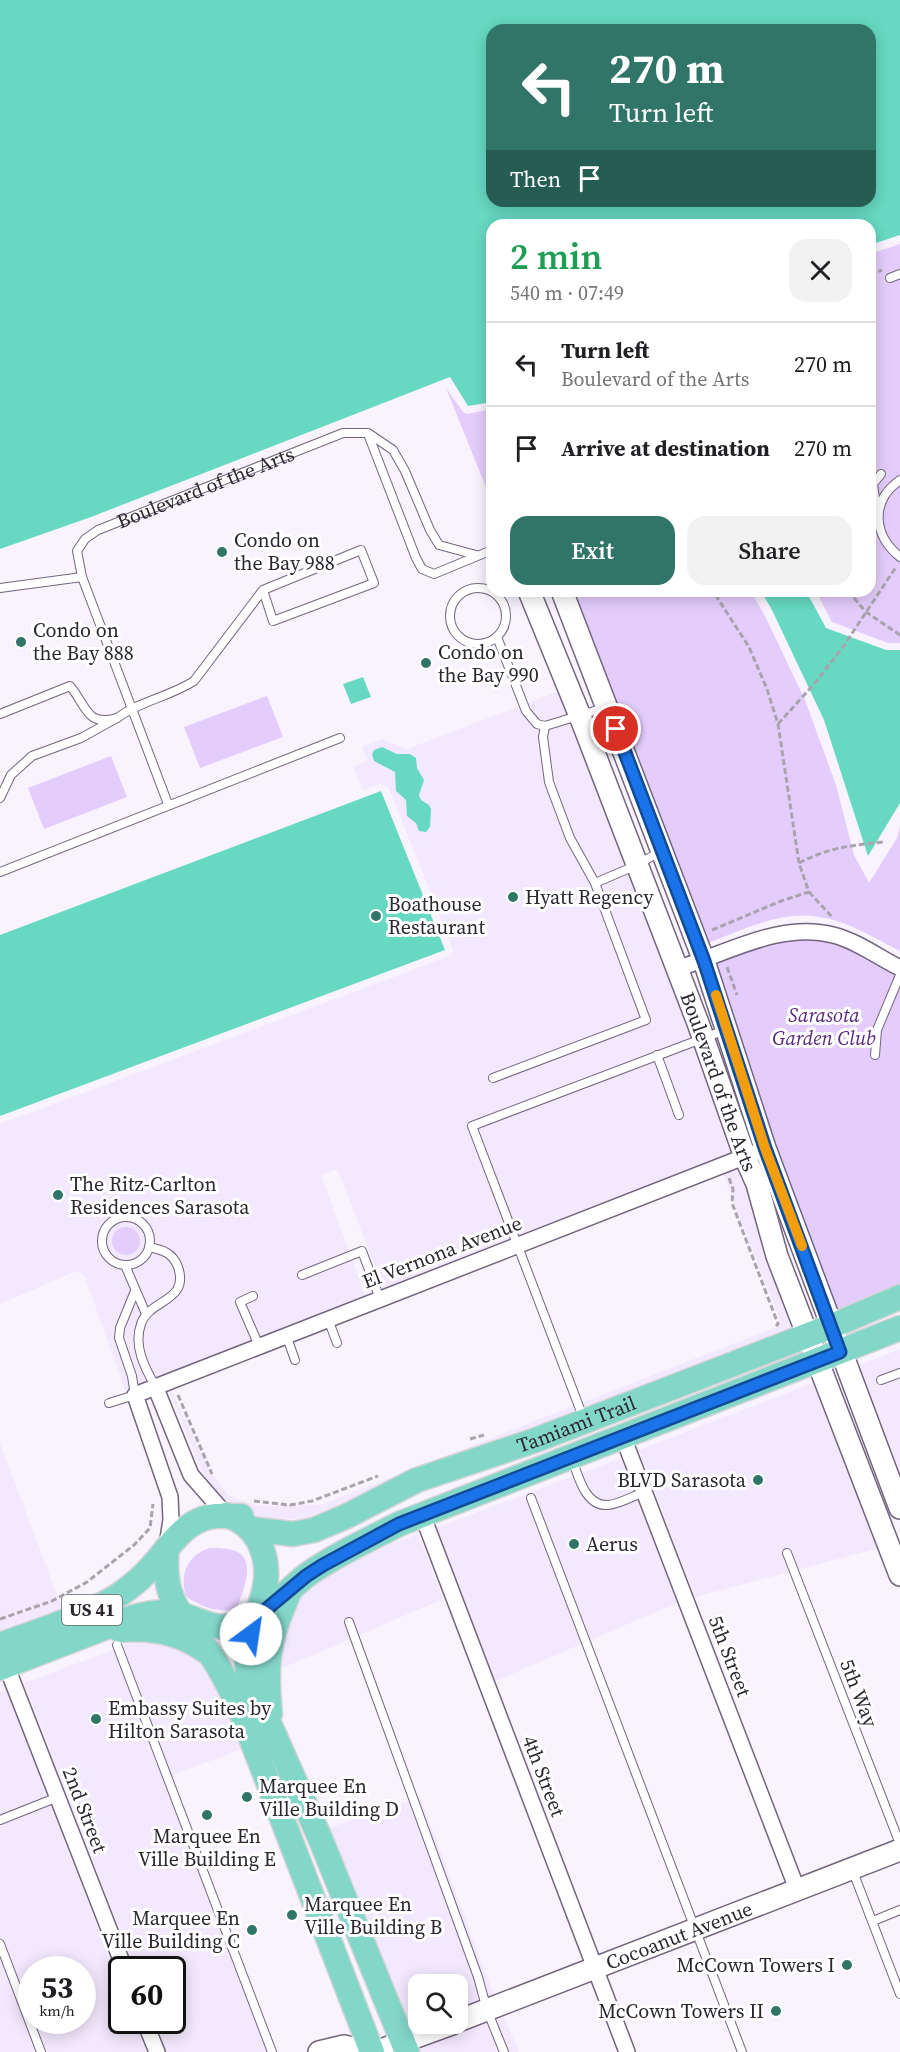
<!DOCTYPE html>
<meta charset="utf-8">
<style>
:root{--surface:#fff;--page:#f2f2f2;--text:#202124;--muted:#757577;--line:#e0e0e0;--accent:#307568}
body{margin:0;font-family:"Source Serif 4",serif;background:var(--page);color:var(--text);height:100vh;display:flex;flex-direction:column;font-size:22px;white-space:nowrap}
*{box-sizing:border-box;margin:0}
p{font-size:20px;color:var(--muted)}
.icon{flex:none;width:33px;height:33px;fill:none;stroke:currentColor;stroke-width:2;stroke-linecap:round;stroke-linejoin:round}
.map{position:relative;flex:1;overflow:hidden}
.sheet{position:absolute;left:486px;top:219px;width:390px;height:378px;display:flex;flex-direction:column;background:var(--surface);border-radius:18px;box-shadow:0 3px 15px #0003}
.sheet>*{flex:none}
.top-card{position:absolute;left:486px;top:24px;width:390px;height:183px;border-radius:18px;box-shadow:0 3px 15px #0003;background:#307568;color:#fff;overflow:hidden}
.controls{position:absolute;left:408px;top:1974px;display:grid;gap:12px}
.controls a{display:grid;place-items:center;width:60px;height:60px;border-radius:12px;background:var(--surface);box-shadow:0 3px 15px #0003;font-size:30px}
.speed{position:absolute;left:18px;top:1956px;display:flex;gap:12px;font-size:30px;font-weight:700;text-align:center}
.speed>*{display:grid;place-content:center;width:78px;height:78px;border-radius:50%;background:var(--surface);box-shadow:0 3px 15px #0003;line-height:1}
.speed small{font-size:15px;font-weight:400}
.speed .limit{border:3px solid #111;border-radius:9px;background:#fff;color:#111}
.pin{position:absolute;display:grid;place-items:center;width:51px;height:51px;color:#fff;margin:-26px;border:3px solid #fff;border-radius:50%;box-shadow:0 2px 6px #0007}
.me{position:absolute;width:66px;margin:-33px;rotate:31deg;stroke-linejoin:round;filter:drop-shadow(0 0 4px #0008)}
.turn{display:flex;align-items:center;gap:21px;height:126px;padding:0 24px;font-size:27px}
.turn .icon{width:78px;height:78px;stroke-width:2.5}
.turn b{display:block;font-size:42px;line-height:51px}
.then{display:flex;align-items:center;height:57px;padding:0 24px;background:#0003;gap:12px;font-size:22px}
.round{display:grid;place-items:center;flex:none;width:63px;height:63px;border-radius:18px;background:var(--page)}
.overview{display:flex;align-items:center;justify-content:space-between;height:102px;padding:0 24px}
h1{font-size:36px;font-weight:600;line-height:45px;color:#1e9e55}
.button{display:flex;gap:12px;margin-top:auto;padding:12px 24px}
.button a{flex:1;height:69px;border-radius:18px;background:var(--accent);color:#fff;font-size:24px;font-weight:600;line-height:69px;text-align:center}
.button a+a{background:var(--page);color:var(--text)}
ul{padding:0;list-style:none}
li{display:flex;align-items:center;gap:18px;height:84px;padding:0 24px;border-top:2px solid var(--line)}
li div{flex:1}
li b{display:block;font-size:22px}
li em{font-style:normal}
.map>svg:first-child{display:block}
.built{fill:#f3e9fe;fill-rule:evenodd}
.green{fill:#e4cdfc}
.water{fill:#67d9c2;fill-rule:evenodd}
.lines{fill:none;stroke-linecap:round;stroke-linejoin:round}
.lane-casing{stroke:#72667e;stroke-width:10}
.street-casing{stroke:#72667e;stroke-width:18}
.secondary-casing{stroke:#72667e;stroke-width:24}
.primary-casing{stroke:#d5d4d6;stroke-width:27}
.path{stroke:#a8a3ad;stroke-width:3;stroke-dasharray:6 3;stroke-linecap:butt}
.lane{stroke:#fff;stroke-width:8}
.street{stroke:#fff;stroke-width:15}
.secondary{stroke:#fff;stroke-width:21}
.primary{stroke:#83d7c9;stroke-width:24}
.route-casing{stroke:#114b97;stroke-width:15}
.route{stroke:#1a73e8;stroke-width:10}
.slow{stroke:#f59e0b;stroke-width:10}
.poi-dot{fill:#307568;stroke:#fff;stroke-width:2}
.labels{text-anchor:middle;stroke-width:6;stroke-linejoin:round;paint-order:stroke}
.shield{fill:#fff;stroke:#6b676e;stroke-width:1.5}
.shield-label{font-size:18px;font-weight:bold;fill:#2b2630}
.street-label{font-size:20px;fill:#2b2630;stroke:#fff}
.poi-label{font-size:20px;fill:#2b2630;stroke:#fff;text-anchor:start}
.park-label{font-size:20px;font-style:italic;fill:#58287d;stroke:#fff}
</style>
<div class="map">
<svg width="900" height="2052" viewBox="0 0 900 2052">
<rect width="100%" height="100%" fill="#f8f3fe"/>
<g class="built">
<path d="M559 691 689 1026 733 1152 383 1288 338 1169 321 1175 365 1295 125 1390 85 1277 81 1273 74 1272 0 1304V1124L450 956 453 952 452 947 389 788 381 784 363 790 353 767 368 761 362 747 382 739 407 749Z"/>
<path d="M740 1168 748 1187 768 1259 795 1331 302 1519H277L240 1514 224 1502 203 1474 169 1390 171 1389 207 1466 228 1495 260 1506 320 1505 776 1327 779 1323V1318L723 1174Z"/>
<path d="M900 1349V1481L856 1366Z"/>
<path d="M815 1382 879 1548 695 1597 639 1450Z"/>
<path d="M0 1443 60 1603 67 1607 0 1632Z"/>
<path d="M621 1458 677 1603 495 1681 436 1528Z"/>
<path d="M418 1534 443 1599 271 1673 275 1608 310 1588 347 1561Z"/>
<path d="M177 1626 211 1668 244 1748 176 1774 170 1779 273 2050 276 2052H167L155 2021 172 2020V1970L135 1969 24 1683Z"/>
<path d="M6 1690 121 1988 122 2020 134 2021 146 2052H0V1692ZM32 1970H82V2020H32Z"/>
<path d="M420 1797 495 1998 458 2012V1984H418V2024H428L409 2031 326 1829Z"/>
<path d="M502 2013 519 2052H417L415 2047Z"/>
</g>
<g class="green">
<path d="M900 244V643H888L832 622 816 591H870V254Z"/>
<path d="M446 388 463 412 467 414 492 409V502Z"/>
<path d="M573 591H751L766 618 805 700 836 785 854 855 869 883 897 838 900 827V951C874 938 848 921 819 917 781 910 742 930 708 943Z"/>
<path d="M267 696 283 737 200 768 184 727Z"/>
<path d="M111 756 127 797 44 829 28 788Z"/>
<path d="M828 937 900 972V1288L838 1314 774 1144 713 959 771 938Z"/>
<circle cx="126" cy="1241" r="14"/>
<path d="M210 1548C259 1546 249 1573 238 1606 223 1616 198 1606 186 1596 179 1574 188 1555 210 1548Z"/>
</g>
<g class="water">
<path d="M0 0H900V235L870 245V225H492V402L468 406 450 377 91 517 0 549ZM492 30H870V201H492Z"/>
<path d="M761 591H806L826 628 886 650H900V803L868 856 824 720 772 610Z"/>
<path d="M363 677 371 697 351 704 343 684Z"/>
<path d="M382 747 397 754H410L416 758 417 768 424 780 419 795 421 800 429 805 431 809 430 827 426 832 419 831 416 823 407 816 406 800 396 791 395 772 374 761 372 754 374 750Z"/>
<path d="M381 791 445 950 0 1116V935Z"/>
</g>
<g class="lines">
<g class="lane-casing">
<g id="lane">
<path d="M890 278 900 274"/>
<path d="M368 434 416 558 422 569 434 574 492 550"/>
<path d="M900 480C870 501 873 535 900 557"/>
<path d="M877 512 873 484 881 474"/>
<path d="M82 577 168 804"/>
<path id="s1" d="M0 588 82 577 77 551 85 539 98 530 343 433H368L393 450 405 471 430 530 439 545 476 555"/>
<circle cx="478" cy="616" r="28"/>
<path d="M497 637 526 711 537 724 545 726 604 708"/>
<path d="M0 714 70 686C87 706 86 727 117 718L81 738 32 756 11 775 0 798"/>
<path d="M117 718C140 701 169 697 194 681L263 590 361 550 374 583 273 621 263 590"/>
<path d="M0 872 340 738"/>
<path d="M595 883 637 865 661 851"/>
<path d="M657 1055 679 1115"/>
<path d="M875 1055 877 1030 900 975"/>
<path d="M493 1078 646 1020 595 883 570 838 549 782 543 737 545 726"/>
<circle cx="126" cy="1241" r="24"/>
<path d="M149 1247C163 1250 173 1253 178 1267 190 1302 149 1299 141 1324 133 1346 145 1368 155 1386"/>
<path d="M125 1265 146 1314"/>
<path d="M302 1275 362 1251 380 1299"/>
<path d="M253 1296 240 1302 259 1346"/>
<path d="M328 1319 337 1343"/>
<path d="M286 1335 295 1360"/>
<path d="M881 1380 900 1373"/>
<path d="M109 1403 135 1395 132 1376 119 1338 120 1328 135 1291"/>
<path d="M583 1417 472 1126 725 1030"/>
<path d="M572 1459C578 1475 585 1507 608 1505 620 1504 633 1496 644 1492"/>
<path d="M531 1498 742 2052"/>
<path d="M787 1553 900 1844"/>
<path d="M349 1622 478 1977 487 2010 504 2052"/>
<path d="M117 1645 272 2052"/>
<path d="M0 1820 58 1797"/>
<path d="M852 1869 900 1994"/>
<path d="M873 1921 900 1910"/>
<path d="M0 1944 41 2052"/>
</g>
</g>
<g class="street-casing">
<g id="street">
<path d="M676 969C726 954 780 921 833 935 855 940 880 958 900 968"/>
<path d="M155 1386 191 1475 226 1515"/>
<path d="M623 1437 797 1889"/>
<path d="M422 1514 627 2052"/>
<path d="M167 1545 171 1520 170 1497 135 1395 754 1153"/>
<path d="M6 1665 125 1970"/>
<path d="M144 2020 157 2052"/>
</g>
</g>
<g class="secondary-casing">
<g id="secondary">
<path id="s2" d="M529 591 580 716 698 1023 745 1157 757 1184 777 1256 900 1575"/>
<path d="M562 591 704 961 765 1148 900 1508"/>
<path id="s3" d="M458 2021 900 1850"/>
<path d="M319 2052 344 2046 368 2052"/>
<path d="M375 2052 452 2024"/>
</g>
</g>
<g class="primary-casing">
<g id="primary">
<path d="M226 1515C239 1519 251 1527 258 1540 285 1592 236 1628 249 1678L320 1838 407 2052"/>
<path id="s4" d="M250 1529 293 1534 314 1530 347 1516 417 1480 536 1440 832 1326 900 1297"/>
<path d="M167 1548C161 1603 184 1616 212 1657 223 1673 231 1690 239 1707L372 2052"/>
<path d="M120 1630C150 1627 180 1633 204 1650"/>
<path d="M0 1645C40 1630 83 1618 119 1595 132 1586 144 1576 154 1564 170 1546 183 1523 209 1517 220 1515 231 1516 241 1516"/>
<path d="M0 1668 130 1618C145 1614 163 1610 179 1614 202 1620 215 1632 241 1624 267 1616 286 1591 307 1575 335 1555 368 1540 399 1524L900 1328"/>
<path d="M270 1713C267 1686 266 1658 274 1632 278 1618 284 1605 289 1592"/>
</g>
</g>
<g class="path">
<path d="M870 275 882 270"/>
<path d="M848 591 866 612 900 635"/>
<path d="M778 724 815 683 843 647 896 567"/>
<path d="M799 863C830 847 849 846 883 842"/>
<path d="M809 892 833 918"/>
<path d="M712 930 781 901 809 892 799 863 778 724 767 689 749 647 713 591"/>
<path d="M727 967 737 995"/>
<path d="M729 1178 733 1189 732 1203 778 1324 776 1326"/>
<path d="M178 1395 212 1474"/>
<path d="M470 1439 484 1435"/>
<path d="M254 1501 290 1505 312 1501 378 1476"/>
<path d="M0 1619 52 1601 87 1582 134 1545 150 1528 153 1504"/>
</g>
<use href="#lane" class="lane"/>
<use href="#street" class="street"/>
<use href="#secondary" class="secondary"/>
<use href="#primary" class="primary"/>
</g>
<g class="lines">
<g class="route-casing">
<path id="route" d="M251 1634 257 1617 306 1576 323 1565 399 1524 840 1352 765 1148 704 961 616 729"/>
</g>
<use href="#route" class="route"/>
<path class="slow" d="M716 995 765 1148 802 1246"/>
</g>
<g class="poi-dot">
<circle cx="222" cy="552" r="6"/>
<circle cx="21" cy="642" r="6"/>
<circle cx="426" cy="663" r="6"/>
<circle cx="513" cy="897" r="6"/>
<circle cx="376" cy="916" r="6"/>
<circle cx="58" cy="1195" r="6"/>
<circle cx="758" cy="1480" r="6"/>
<circle cx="574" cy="1544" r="6"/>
<circle cx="96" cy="1719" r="6"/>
<circle cx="247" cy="1797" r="6"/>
<circle cx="207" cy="1815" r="6"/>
<circle cx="292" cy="1915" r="6"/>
<circle cx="252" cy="1930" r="6"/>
<circle cx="847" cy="1965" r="6"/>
<circle cx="776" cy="2011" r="6"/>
</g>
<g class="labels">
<rect class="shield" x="62" y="1595" width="60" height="30" rx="4.5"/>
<g class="shield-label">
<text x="92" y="1616">US 41</text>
</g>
<g class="street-label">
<text dy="7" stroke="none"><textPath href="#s1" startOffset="255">Boulevard of the Arts</textPath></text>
<text dy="7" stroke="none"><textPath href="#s2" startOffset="526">Boulevard of the Arts</textPath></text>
<text transform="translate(442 1252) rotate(-21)" y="7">El Vernona Avenue</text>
<text dy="7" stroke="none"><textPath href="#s4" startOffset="348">Tamiami Trail</textPath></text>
<text transform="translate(730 1656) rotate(69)" y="7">5th Street</text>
<text transform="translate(859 1693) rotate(69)" y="7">5th Way</text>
<text transform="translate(544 1776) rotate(69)" y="7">4th Street</text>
<text transform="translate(85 1810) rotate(69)" y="7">2nd Street</text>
<text dy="7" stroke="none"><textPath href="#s3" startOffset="237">Cocoanut Avenue</textPath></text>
</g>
<g class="poi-label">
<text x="234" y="547">Condo on<tspan x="234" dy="23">the Bay 988</tspan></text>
<text x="33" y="637">Condo on<tspan x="33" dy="23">the Bay 888</tspan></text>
<text x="438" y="659">Condo on<tspan x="438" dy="23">the Bay 990</tspan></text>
<text x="525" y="904">Hyatt Regency</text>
<text x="388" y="911">Boathouse<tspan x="388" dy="23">Restaurant</tspan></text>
<text x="70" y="1191">The Ritz-Carlton<tspan x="70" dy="23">Residences Sarasota</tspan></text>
<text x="746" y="1487" text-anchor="end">BLVD Sarasota</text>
<text x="586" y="1551">Aerus</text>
<text x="108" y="1715">Embassy Suites by<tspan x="108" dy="23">Hilton Sarasota</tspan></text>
<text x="259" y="1793">Marquee En<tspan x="259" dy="23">Ville Building D</tspan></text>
<text x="207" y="1843" text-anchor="middle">Marquee En<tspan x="207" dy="23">Ville Building E</tspan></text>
<text x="304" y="1911">Marquee En<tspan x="304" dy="23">Ville Building B</tspan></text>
<text x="240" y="1925" text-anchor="end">Marquee En<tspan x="240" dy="23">Ville Building C</tspan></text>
<text x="835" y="1972" text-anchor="end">McCown Towers I</text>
<text x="764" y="2018" text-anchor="end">McCown Towers II</text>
</g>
<g class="park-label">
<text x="824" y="1022">Sarasota<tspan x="824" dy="23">Garden Club</tspan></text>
</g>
</g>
</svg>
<div class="controls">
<a><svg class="icon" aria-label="search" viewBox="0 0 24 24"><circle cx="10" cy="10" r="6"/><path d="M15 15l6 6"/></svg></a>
</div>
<div class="speed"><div>53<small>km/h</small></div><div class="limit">60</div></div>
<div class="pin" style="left:616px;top:729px;background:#d93025"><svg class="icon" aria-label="arrive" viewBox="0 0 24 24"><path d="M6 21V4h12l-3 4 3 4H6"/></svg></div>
<svg class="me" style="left:251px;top:1634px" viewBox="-20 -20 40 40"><circle r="19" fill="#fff"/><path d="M0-13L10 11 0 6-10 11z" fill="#1a73e8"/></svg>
<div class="top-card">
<div class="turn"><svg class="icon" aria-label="left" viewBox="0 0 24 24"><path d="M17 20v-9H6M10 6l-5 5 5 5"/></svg><div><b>270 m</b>Turn left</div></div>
<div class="then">Then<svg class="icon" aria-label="arrive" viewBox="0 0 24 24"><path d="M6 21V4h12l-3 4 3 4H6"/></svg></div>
</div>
<section class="sheet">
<div class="overview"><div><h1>2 min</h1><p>540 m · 07:49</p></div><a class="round"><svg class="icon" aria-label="close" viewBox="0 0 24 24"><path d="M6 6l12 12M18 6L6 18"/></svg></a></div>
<ul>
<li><svg class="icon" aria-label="left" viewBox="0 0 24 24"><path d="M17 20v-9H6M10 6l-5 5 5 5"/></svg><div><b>Turn left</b><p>Boulevard of the Arts</p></div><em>270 m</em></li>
<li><svg class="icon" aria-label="arrive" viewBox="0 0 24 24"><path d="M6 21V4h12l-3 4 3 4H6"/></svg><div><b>Arrive at destination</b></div><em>270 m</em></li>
</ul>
<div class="button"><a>Exit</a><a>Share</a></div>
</section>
</div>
